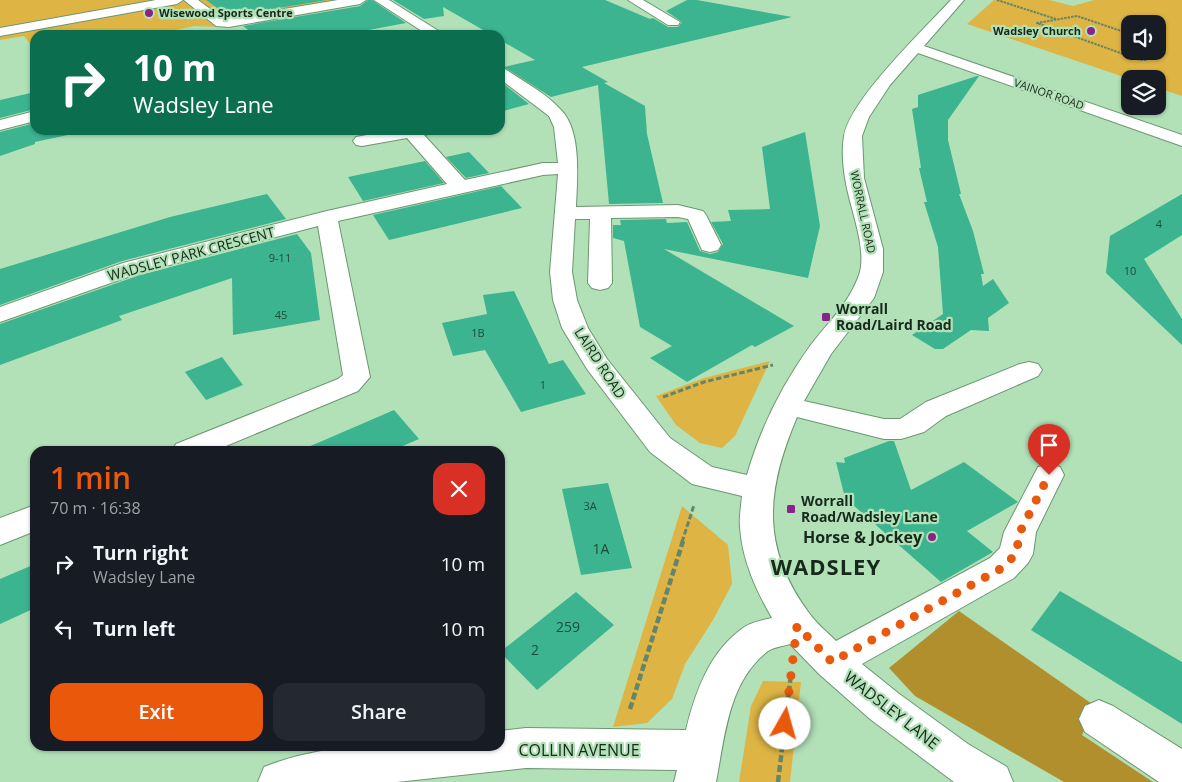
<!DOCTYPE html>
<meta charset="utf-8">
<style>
:root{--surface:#171b24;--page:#242831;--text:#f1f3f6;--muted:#9ea1a6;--accent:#ea580c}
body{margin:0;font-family:"Open Sans",sans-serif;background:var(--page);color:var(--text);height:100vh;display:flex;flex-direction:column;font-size:19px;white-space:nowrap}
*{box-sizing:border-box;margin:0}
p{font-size:16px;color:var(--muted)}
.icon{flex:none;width:28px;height:28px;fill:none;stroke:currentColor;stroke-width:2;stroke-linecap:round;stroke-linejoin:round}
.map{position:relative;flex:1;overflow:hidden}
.side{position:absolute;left:30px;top:446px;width:475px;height:305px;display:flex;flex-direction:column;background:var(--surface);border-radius:15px;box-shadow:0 1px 4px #0004}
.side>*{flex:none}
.banner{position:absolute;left:30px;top:30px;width:475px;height:105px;border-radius:15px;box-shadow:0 1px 4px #0004;background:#0b6e4f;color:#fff;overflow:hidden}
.tools{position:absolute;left:1121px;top:15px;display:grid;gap:10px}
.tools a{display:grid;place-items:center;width:45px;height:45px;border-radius:10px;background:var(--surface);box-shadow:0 1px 4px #0004;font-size:25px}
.pin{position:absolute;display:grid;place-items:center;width:42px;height:42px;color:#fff;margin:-51px -21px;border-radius:50% 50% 50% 0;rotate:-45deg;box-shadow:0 0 5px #0007}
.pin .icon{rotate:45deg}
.me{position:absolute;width:55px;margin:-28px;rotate:7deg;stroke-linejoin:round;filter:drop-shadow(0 0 4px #0008)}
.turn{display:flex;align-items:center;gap:18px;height:105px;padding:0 20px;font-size:22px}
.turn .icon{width:65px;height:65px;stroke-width:2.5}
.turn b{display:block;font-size:35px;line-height:42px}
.round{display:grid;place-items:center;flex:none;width:52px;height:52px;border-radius:15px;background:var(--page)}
.headline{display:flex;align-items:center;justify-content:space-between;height:85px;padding:0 20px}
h1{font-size:30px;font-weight:600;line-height:38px;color:var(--accent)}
.cta{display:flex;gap:10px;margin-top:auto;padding:10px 20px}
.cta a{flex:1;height:58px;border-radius:15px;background:var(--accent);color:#fff;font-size:20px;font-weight:600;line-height:58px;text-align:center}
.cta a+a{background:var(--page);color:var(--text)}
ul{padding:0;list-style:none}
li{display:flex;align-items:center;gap:15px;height:65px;padding:0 20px}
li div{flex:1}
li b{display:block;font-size:19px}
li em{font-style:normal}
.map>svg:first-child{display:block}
.green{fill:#deb544;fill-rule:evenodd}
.forest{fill:#b28f2d}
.building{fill:#3bb48f}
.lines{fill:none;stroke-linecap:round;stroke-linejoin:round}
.minor-casing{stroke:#6b9771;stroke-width:2}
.path-far2{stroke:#648569;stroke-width:2;stroke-dasharray:2.5 1;stroke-linecap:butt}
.path-far1{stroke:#648569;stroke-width:3;stroke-dasharray:5.5 2.5;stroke-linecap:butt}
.path{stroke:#648569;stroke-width:4.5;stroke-dasharray:7 3;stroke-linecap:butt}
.minor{fill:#fff;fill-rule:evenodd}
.route{stroke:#ea580c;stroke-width:9;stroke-dasharray:0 16.2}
.poi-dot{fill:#8a2389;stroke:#b2e1b8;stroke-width:2}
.labels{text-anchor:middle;stroke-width:4.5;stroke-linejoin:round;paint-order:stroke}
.far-poi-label{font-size:11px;font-weight:bold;fill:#17291a;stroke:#b2e1b8;text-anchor:start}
.far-street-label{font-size:11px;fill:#17291a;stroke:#b2e1b8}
.number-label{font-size:11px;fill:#204c37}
.street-label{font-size:14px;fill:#17291a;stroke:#b2e1b8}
.poi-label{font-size:14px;font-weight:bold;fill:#17291a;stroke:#b2e1b8;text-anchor:start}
.near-number-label{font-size:14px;fill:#204c37}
.near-poi-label{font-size:16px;font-weight:bold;fill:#17291a;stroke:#b2e1b8;text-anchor:end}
.near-street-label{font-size:16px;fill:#17291a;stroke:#b2e1b8}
.near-district-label{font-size:22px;font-weight:bold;letter-spacing:1px;fill:#17291a;stroke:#b2e1b8}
</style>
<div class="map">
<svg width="1182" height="782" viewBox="0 0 1182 782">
<rect width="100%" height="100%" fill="#b2e1b8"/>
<g class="green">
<path d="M0 0H368L222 27 195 26 149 35H35V50L24 36 0 40Z"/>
<path d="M994 0H1049L1073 6 1094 0H1182V96L1158 88V79H1130L967 24ZM1130 24H1158V51H1130Z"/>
<path d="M770 361 735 436 722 448 700 443 676 425 656 396 704 378Z"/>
<path d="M682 506 728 545 732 584 713 620 685 664 672 699 647 723 613 727Z"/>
<path d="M763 681 801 682 790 782H739L751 706Z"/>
</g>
<path class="forest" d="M959 611 1095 706 1082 735 1153 782H1064L915 696 889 668Z"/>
<g class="building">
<path d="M206 0H327L229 16Z"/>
<path d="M368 0H372L406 23 342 35H255L243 26 360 6Z"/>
<path d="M393 0H605L650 19 653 18 668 27H678L682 22 666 11 687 0H697L792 17 582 67 608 82 604 83 645 106 647 134 663 203 609 204 598 85 551 97 504 67 535 60 500 40V35H492L443 7 444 16 424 19Z"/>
<path d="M977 76H979L948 120V140L961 194H959L973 231 984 274H981L983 286 993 279 1009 303 988 318 989 331 971 330 943 349H935L912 335 943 314 938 247 924 202H927L919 168H921L912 109 918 107V95Z"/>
<path d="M500 81 529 104 500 112Z"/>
<path d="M35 92V109L0 118V100Z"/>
<path d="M35 123V130H72L77 133 35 142V144L0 156V132Z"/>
<path d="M805 132 820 226 808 278 664 249 794 326 755 347 752 345 687 382 650 358 672 346 640 327 624 241 613 238V225H621L620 220 666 219 667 223 687 222 700 251 710 254 718 252 723 244 711 222 731 221 728 210 770 209 762 147Z"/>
<path d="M469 152 489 173 466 178 446 157Z"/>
<path d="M425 161 444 183 363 201 348 177Z"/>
<path d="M501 186 522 208 389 240 373 215Z"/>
<path d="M267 194 286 219 122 261 0 305V269L170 217Z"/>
<path d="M1182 194V235L1144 259 1182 319V345L1106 273 1110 236Z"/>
<path d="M297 234 311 253 320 320 233 335 232 278 119 316 122 320 0 365V324L140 275Z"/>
<path d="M514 291 549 364 563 360 586 394 521 412 485 350 453 356 442 323 487 314 483 295Z"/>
<path d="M222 357 243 385 206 400 185 372Z"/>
<path d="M394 410 419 439 391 451H299Z"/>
<path d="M889 441H894L911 490 964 462 1018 502 967 531 993 552 941 582 845 498 836 462 845 463 844 458Z"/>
<path d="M608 483 632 568 581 575 562 489Z"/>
<path d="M35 564V608L0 624V579Z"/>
<path d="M1060 591 1182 662V724L1031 630Z"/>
<path d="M576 592 614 625 537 690 500 652Z"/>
</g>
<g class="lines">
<g class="minor-casing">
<g id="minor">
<path d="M156 0H183L177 4 0 36V28Z"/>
<path d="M184 0H198L224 19 338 0H366L360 4 229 27 216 26Z"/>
<path d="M374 0H389L445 35H428Z"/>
<path d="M628 0H643L680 22 678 25H668Z"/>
<path d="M951 0H964L924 46 1182 135V146L918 53 890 85 869 117 862 136 864 178 883 249V272L874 298 831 354 804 401 884 419H900L926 402 1020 364 1029 362 1038 364 1042 370 1038 376 946 416 924 432 901 439H884L797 417C766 490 760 547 809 613 816 623 827 632 836 641L990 558 1000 548 1004 532 1038 467 1049 464 1060 467 1064 475 1036 532 1033 554 1028 563 1014 578 862 664 898 693 968 744 1007 767 1013 782H954L870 719 819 674 790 644C784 646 774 647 768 651 728 682 725 736 716 782H674L677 770 526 768 397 782H258L264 767C338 737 422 746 500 746V731L526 728 686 730C695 692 710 651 743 628 751 622 763 620 772 618 756 590 742 560 740 527 739 517 741 507 742 496L692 484 650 452 587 369 562 328 553 300 550 272 558 174 543 175 338 221 370 377 358 391 214 451H172L176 444 338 379 343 375 318 226 139 273 0 322V307L123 263 327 211 447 184 407 138 362 146 356 145 353 141 356 137 394 130H432L429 134 424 135 465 180 543 163H558L554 127 549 116 500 79V67L505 69C524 82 546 93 561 110 582 131 577 179 576 207L678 205 703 211 706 215 721 245 718 250 710 252 702 250 688 219 678 217 611 218 612 283 608 288 600 290 592 288 588 283 590 219H575L572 272 577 300 588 328 607 359 670 438 712 467 747 475C760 429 782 385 810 346 829 321 848 305 859 275 867 253 853 215 848 193 844 176 841 154 844 136 850 100 924 29 951 0Z"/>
<path d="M35 111V121L0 130V120Z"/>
<path d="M35 505V531L0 545V518Z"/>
<path d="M1099 700 1113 706 1182 749V782H1159L1085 732 1079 719 1085 706Z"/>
</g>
</g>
<g class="path-far2">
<path d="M997 0 1056 19"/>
<path d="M1130 34 1077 16 1037 23 1140 60H1147L1156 51"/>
</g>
<g class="path-far1">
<path d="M663 397 704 382 773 365"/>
<path d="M682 542 694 505"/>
</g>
<g class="path">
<path d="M630 709 683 541"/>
<path d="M778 782 791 674"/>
</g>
<use href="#minor" class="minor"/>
</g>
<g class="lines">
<path class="route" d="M785 724 797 626 832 662 1002 568 1016 554 1020 532 1049 475"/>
</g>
<g class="poi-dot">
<circle cx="149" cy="13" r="5"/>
<circle cx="1091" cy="31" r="5"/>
<rect x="821" y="312" width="10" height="10" rx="2.5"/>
<rect x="786" y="504" width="10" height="10" rx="2.5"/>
<circle cx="932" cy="537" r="5"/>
</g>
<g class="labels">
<g class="far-poi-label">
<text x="159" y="17">Wisewood Sports Centre</text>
<text x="1081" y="35" text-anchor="end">Wadsley Church</text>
</g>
<g class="far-street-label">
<text transform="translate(1049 94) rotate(19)" y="4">VAINOR ROAD</text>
<text transform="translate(863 212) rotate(78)" y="4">WORRALL ROAD</text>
</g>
<g class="number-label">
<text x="1159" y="228">4</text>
<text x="280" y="262">9-11</text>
<text x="1130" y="275">10</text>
<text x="281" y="319">45</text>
<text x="478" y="337">1B</text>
<text x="543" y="389">1</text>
<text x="590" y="510">3A</text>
</g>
<g class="street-label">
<text transform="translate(191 254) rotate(-15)" y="5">WADSLEY PARK CRESCENT</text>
<text transform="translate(600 363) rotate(57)" y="5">LAIRD ROAD</text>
</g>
<g class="poi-label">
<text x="836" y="314">Worrall<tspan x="836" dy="16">Road/Laird Road</tspan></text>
<text x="801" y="506">Worrall<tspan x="801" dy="16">Road/Wadsley Lane</tspan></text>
</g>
<g class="near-number-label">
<text x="601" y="554">1A</text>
<text x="568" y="632">259</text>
<text x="535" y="655">2</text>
</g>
<g class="near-poi-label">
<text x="922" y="543">Horse &amp; Jockey</text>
</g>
<g class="near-street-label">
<text transform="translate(892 710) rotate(38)" y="6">WADSLEY LANE</text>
<text x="579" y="756">COLLIN AVENUE</text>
</g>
<g class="near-district-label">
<text x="826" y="575">WADSLEY</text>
</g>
</g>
</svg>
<div class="tools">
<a><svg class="icon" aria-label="sound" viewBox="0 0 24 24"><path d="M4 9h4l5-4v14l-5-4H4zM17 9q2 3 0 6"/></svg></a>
<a><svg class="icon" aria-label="layers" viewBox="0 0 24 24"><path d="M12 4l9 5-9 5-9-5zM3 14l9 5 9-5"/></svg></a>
</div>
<div class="pin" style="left:1049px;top:475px;background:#d93025"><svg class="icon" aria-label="arrive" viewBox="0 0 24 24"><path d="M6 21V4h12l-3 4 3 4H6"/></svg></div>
<svg class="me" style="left:785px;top:724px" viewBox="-20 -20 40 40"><circle r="19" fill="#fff"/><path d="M0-13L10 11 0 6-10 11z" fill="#ea580c"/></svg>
<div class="banner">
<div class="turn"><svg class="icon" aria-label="right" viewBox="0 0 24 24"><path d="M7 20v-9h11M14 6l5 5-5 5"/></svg><div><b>10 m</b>Wadsley Lane</div></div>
</div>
<section class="side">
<div class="headline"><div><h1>1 min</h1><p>70 m · 16:38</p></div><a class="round" style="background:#d93025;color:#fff"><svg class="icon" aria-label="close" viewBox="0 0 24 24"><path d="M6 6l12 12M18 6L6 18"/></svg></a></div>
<ul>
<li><svg class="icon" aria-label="right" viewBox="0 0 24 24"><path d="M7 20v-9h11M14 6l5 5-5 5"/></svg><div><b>Turn right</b><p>Wadsley Lane</p></div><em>10 m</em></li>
<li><svg class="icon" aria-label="left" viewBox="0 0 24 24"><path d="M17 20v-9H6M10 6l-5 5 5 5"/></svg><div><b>Turn left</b></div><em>10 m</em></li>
</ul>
<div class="cta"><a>Exit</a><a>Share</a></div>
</section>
</div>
